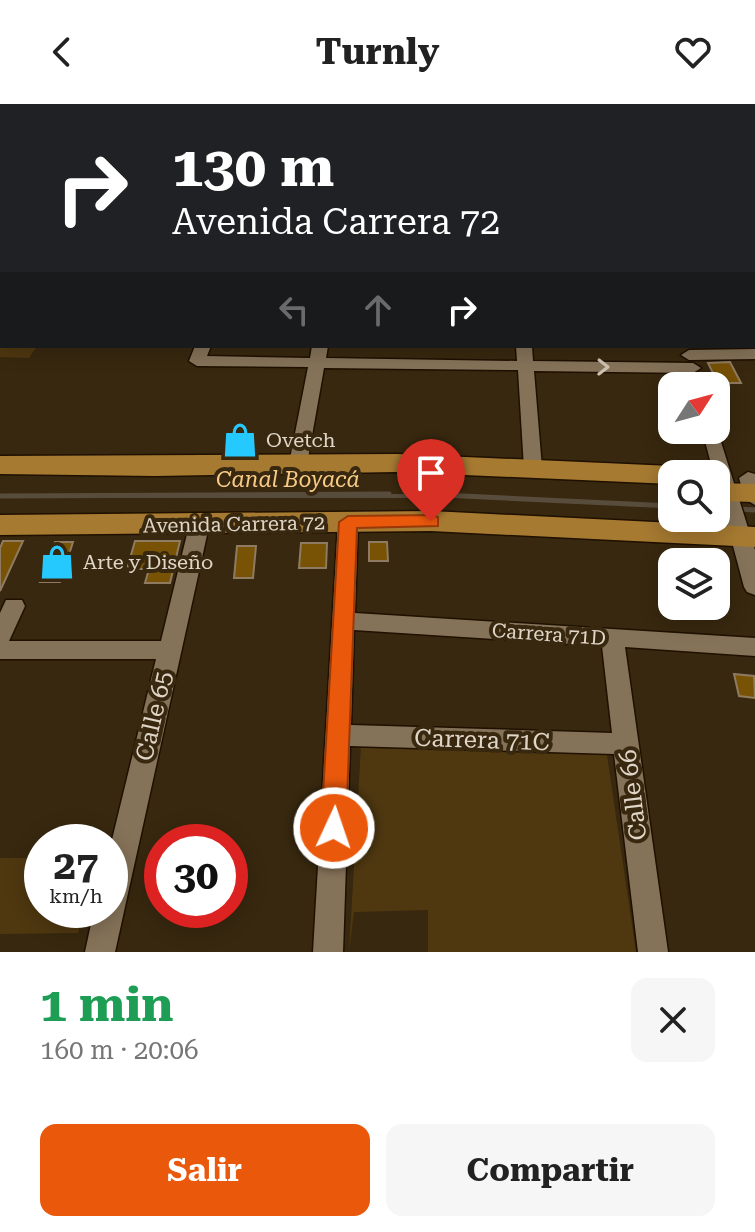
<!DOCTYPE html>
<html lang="es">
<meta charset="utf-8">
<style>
:root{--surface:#fff;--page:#f6f6f6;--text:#222;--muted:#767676;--accent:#ea580c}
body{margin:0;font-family:"Roboto Serif",serif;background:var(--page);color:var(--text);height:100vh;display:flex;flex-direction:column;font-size:30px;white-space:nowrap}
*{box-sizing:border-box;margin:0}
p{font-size:26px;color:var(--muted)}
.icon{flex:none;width:44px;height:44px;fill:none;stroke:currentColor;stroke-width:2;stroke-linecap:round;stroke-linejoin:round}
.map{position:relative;height:848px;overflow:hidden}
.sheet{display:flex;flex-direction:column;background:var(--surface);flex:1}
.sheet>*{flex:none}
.guide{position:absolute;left:0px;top:0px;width:756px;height:244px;box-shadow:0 4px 20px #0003;background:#202124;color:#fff;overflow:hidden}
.needle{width:52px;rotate:54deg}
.fabs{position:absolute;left:658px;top:268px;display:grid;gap:16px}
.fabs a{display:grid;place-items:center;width:72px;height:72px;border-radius:16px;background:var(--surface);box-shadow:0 4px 20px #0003;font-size:40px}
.speed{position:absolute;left:24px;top:720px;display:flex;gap:16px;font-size:40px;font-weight:700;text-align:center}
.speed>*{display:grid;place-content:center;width:104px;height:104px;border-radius:50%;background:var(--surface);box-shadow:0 4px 20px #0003;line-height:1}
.speed small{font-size:20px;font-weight:400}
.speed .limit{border:12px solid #d22;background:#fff;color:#111}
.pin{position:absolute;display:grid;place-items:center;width:68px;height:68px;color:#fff;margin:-82px -34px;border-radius:50% 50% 50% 0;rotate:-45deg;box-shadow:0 0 8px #0007}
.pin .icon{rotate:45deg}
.me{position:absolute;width:88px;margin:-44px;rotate:3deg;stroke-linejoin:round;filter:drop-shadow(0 0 6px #0008)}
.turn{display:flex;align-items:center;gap:28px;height:168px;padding:0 40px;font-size:36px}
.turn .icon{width:104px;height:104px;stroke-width:2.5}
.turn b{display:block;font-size:56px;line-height:68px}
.lanes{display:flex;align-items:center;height:76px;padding:0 40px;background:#0003;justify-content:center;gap:40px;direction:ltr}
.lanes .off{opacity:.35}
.round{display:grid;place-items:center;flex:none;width:84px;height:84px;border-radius:16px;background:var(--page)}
.summary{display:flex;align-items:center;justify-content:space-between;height:136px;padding:0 40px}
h1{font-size:48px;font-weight:700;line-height:60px;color:#1e9e55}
.primary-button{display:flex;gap:16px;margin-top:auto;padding:16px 40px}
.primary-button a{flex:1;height:92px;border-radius:16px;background:var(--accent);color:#fff;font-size:32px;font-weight:700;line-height:92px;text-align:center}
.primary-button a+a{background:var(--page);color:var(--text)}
header{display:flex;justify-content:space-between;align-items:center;height:104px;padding:0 40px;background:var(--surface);font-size:36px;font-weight:700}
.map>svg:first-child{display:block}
.green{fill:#4f3810}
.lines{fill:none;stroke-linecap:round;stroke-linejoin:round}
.stream-far1{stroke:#584c3c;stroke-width:4}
.stream{stroke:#584c3c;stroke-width:5}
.building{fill:#785205;stroke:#8e7b61;stroke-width:2}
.minor-casing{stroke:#1f1000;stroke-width:3}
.highway-casing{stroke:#1f1000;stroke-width:3}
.minor{fill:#857359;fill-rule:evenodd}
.highway{fill:#a67a31;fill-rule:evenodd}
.oneway{stroke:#cec2b1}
.route{fill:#ea580c;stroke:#983908;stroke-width:2}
.labels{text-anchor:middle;stroke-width:8;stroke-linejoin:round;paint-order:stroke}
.poi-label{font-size:20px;fill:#e0d6c7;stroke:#38280f;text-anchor:start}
.street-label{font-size:20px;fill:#e0d6c7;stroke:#38280f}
.water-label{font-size:22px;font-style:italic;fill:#f8cb86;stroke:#38280f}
.near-street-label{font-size:24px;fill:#e0d6c7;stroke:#38280f}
</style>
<header><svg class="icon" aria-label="back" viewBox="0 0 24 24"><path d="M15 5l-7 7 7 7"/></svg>Turnly<svg class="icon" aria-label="heart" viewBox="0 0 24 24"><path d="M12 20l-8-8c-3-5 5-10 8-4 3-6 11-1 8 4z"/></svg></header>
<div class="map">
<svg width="755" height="848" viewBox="0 0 755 848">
<rect width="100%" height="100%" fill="#38280f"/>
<g class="green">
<path d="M0 146 2 242H37L29 254 0 253Z"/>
<path d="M362 625 605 638 636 848H428V806L354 808 349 848Z"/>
<path d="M0 754H42V806H84L78 829 0 830Z"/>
</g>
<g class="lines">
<path class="stream-far1" d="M0 392H464"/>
<g class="stream">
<path d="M422 390 672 402"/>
<path d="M0 392 389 390"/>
<path d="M736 405 755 406"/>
</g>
</g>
<g class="building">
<path d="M730 258 741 279H718L708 259Z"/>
<path d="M3 437H23L0 487V444Z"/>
<path d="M135 437H180L170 479H145L149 465H127Z"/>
<path d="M55 438H73L60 478H40Z"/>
<path d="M369 438H387L388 457H369Z"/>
<path d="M301 439H327L326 464H299Z"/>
<path d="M237 442H256L253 474H234Z"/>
<path d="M734 570 754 572 755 594 739 592Z"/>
</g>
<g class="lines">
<g class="minor-casing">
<g id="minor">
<path d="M97 0H203L205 2H99Z"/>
<rect x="262" y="0" width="10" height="2"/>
<path d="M380 0H390L379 2Z"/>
<rect x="501" y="0" width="10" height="2"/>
<path d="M599 0H609L610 2H600Z"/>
<path d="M638 0H648L649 2H639Z"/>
<path d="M684 0H694L695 2H685Z"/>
<rect x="754" y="16" width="1" height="6"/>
<path d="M0 22H2L0 30Z"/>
<rect x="754" y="42" width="1" height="6"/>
<rect x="754" y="68" width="1" height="6"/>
<path d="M2 93V102L0 103V94Z"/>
<path d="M754 105 755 106V114L754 113Z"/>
<rect x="0" y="138" width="2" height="8"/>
<rect x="754" y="203" width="1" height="8"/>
<path d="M195 242H211L207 252 310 254 312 242H328L326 254 517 257 516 242H532L533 257 693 259 701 264 693 269 534 267 542 364 533 370 524 364 518 266 324 264 307 360 298 366 289 360 308 263 197 262 189 257Z"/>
<path d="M755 245V255L689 256 681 251 689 246Z"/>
<path d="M716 322 755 446V491L747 488 744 483 702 326H716Z"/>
<path d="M748 368 755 370V401L745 395 739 374Z"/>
<path d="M348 411 358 418 355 509 755 534V552L625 543 668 848H638L614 650 350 642 343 848H313L338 418ZM354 526 602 542 612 629 351 621Z"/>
<path d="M199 415 209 422 115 848H85L94 806H110V744L156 555H0V509L6 496H22L25 502 9 537H161L189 422Z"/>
</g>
</g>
<g class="highway-casing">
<g id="highway">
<path d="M397 350 672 362 685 370H672V380L397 368 155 372 0 370V352Z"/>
<path d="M716 379 755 380V398L716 397Z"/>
<path d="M431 407 755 423V443L431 427 0 431V411Z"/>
</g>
</g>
<use href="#minor" class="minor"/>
<use href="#highway" class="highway"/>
</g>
<defs><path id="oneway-chevron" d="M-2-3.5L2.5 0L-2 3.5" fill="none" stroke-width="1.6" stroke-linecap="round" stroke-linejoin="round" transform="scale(2)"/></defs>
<use class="oneway" href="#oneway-chevron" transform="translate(603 263) rotate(1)"/>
<path class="route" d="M431 411 438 413V422L357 424 346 724 343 732 334 735 325 732 321 724 339 418 348 412Z"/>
<defs>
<g id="shop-bare" transform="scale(2.76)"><path d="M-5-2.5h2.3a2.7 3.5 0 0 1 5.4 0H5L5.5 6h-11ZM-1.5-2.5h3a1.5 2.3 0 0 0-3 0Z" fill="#26c9fe" stroke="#38280f" stroke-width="2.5" paint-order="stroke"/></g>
</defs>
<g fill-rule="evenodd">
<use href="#shop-bare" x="240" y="336"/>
<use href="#shop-bare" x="57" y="458"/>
</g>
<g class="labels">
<g class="poi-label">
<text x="266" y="343">Ovetch</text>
<text x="83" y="465">Arte y Diseño</text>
</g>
<g class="street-label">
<text transform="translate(234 420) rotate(-1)" y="7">Avenida Carrera 72</text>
<text transform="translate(549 530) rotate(4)" y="7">Carrera 71D</text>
</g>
<g class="water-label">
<text x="288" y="383">Canal Boyacá</text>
</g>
<g class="near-street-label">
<text transform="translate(154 612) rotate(-77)" y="8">Calle 65</text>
<text transform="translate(482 636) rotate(2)" y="8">Carrera 71C</text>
<text transform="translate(633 691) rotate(-97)" y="8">Calle 66</text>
</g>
</g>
</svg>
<div class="fabs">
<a><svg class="needle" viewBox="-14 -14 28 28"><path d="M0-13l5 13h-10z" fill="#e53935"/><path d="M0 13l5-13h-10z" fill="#767676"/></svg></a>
<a><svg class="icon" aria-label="search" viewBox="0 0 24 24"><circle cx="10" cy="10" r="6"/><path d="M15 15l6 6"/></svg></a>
<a><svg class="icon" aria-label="layers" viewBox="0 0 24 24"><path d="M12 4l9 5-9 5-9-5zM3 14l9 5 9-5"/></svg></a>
</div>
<div class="speed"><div>27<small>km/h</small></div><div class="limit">30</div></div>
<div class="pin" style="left:431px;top:417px;background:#d93025"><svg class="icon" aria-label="arrive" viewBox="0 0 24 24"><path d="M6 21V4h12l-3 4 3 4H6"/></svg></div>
<svg class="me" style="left:334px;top:724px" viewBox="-20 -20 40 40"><circle r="17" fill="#ea580c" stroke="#fff" stroke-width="3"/><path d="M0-11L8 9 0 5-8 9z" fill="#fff"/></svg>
<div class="guide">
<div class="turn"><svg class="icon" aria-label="right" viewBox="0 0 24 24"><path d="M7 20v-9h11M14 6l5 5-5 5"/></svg><div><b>130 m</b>Avenida Carrera 72</div></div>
<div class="lanes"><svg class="icon off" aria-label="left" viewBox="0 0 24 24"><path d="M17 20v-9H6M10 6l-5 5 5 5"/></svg><svg class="icon off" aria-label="ahead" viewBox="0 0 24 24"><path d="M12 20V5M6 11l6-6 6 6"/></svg><svg class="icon" aria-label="right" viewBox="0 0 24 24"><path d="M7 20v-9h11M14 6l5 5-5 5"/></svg></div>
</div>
</div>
<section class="sheet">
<div class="summary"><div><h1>1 min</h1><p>160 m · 20:06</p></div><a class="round"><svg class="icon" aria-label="close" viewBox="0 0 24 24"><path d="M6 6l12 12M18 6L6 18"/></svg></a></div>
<div class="primary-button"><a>Salir</a><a>Compartir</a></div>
</section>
